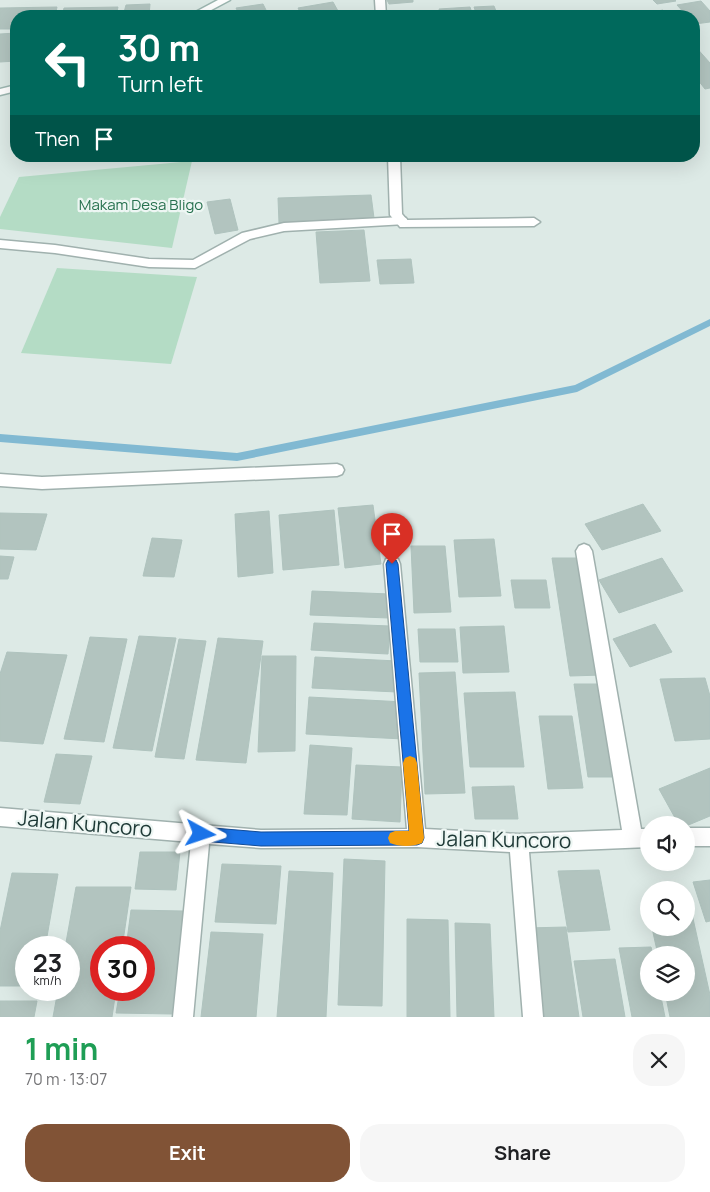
<!DOCTYPE html>
<meta charset="utf-8">
<style>
:root{--surface:#fff;--page:#f6f6f6;--text:#202124;--muted:#757577;--accent:#815336}
body{margin:0;font-family:Manrope,sans-serif;background:var(--page);color:var(--text);height:100vh;display:flex;flex-direction:column;font-size:19px;white-space:nowrap}
*{box-sizing:border-box;margin:0}
p{font-size:16px;color:var(--muted)}
.icon{flex:none;width:28px;height:28px;fill:none;stroke:currentColor;stroke-width:2;stroke-linecap:round;stroke-linejoin:round}
.map{position:relative;height:1017px;overflow:hidden}
.panel{display:flex;flex-direction:column;background:var(--surface);flex:1}
.panel>*{flex:none}
.guide{position:absolute;left:10px;top:10px;width:690px;height:152px;border-radius:20px;box-shadow:0 5px 20px #0002;background:#00695c;color:#fff;overflow:hidden}
.controls{position:absolute;left:640px;top:816px;display:grid;gap:10px}
.controls a{display:grid;place-items:center;width:55px;height:55px;border-radius:50%;background:var(--surface);box-shadow:0 5px 20px #0002;font-size:25px}
.speed{position:absolute;left:15px;top:936px;display:flex;gap:10px;font-size:25px;font-weight:700;text-align:center}
.speed>*{display:grid;place-content:center;width:65px;height:65px;border-radius:50%;background:var(--surface);box-shadow:0 5px 20px #0002;line-height:1}
.speed small{font-size:12px;font-weight:400}
.speed .limit{border:8px solid #d22;background:#fff;color:#111}
.pin{position:absolute;display:grid;place-items:center;width:42px;height:42px;color:#fff;margin:-51px -21px;border-radius:50% 50% 50% 0;rotate:-45deg;box-shadow:0 0 5px #0007}
.pin .icon{rotate:45deg}
.me{position:absolute;width:55px;margin:-28px;rotate:95deg;stroke-linejoin:round;filter:drop-shadow(0 0 4px #0008)}
.turn{display:flex;align-items:center;gap:18px;height:105px;padding:0 25px;font-size:22px}
.turn .icon{width:65px;height:65px;stroke-width:2.5}
.turn b{display:block;font-size:35px;line-height:42px}
.then{display:flex;align-items:center;height:48px;padding:0 25px;background:#0003;gap:10px;font-size:19px}
.round{display:grid;place-items:center;flex:none;width:52px;height:52px;border-radius:20px;background:var(--page)}
.summary{display:flex;align-items:center;justify-content:space-between;height:85px;padding:0 25px}
h1{font-size:30px;font-weight:700;line-height:38px;color:#1e9e55}
.primary-button{display:flex;gap:10px;margin-top:auto;padding:10px 25px}
.primary-button a{flex:1;height:58px;border-radius:20px;background:var(--accent);color:#fff;font-size:20px;font-weight:700;line-height:58px;text-align:center}
.primary-button a+a{background:var(--page);color:var(--text)}
.map>svg:first-child{display:block}
.green{fill:#b4dcc5}
.lines{fill:none;stroke-linecap:round;stroke-linejoin:round}
.stream{fill:#81b9d2;fill-rule:evenodd}
.building{fill:#b2c4bf;stroke:#afc3be}
.lane-casing{stroke:#a0b1ae;stroke-width:3}
.street-casing{stroke:#a0b1ae;stroke-width:3}
.secondary-casing{stroke:#9cb6b0;stroke-width:3}
.lane{fill:#fff;fill-rule:evenodd}
.street{fill:#fff;fill-rule:evenodd}
.secondary{fill:#fff;fill-rule:evenodd}
.route{fill:#1a73e8;stroke:#114b97}
.slow{fill:#f59e0b}
.labels{text-anchor:middle;stroke-width:4.5;stroke-linejoin:round;paint-order:stroke}
.far-park-label{font-size:15px;fill:#27714f;stroke:#edf6f3}
.near-street-label{font-size:21px;fill:#1e3936;stroke:#edf6f3}
</style>
<div class="map">
<svg width="710" height="1017" viewBox="0 0 710 1017">
<rect width="100%" height="100%" fill="#ddeae6"/>
<g class="green">
<path d="M192 161 172 248 0 229V217L19 177Z"/>
<path d="M57 268 197 277 171 364 21 353Z"/>
</g>
<g class="lines">
<path class="stream" d="M710 319V326L577 392 237 461 0 442V434L237 453 575 385Z"/>
</g>
<g class="building">
<path d="M387 0H413V2L389 4Z"/>
<path d="M653 0H675L676 1 657 4Z"/>
<path d="M701 1 710 11V22L695 24 694 16H687L677 5Z"/>
<path d="M333 2 338 11 302 16 298 8Z"/>
<path d="M150 4 149 16H123L126 5Z"/>
<path d="M263 4 269 16H240L236 8Z"/>
<path d="M494 6 498 16H477L474 7Z"/>
<path d="M57 7 55 16H16V29H0V8Z"/>
<path d="M118 7 116 16H62L64 8Z"/>
<path d="M470 7 473 16H441L439 9Z"/>
<path d="M663 10 669 16H643L641 14Z"/>
<path d="M437 12 438 16H418L417 13Z"/>
<path d="M16 33V61L0 62V34Z"/>
<path d="M694 45 710 63V88L705 89 694 75Z"/>
<path d="M371 195 374 218 279 223 278 198Z"/>
<path d="M230 199 238 230 215 234 207 202Z"/>
<path d="M364 230 370 281 320 283 316 232Z"/>
<path d="M411 259 414 283 380 284 377 260Z"/>
<path d="M643 504 661 531 602 550 585 524Z"/>
<path d="M373 505 381 564 345 568 338 508Z"/>
<path d="M334 510 339 565 283 570 279 515Z"/>
<path d="M269 511 273 573 238 577 235 514Z"/>
<path d="M0 513 47 514 36 550 0 549Z"/>
<path d="M152 538 182 540 174 577 143 576Z"/>
<path d="M494 539 501 596 459 597 454 540Z"/>
<path d="M411 546H445L451 612 414 613Z"/>
<path d="M0 556 14 557 8 579H0Z"/>
<path d="M552 558H581L602 675 570 676Z"/>
<path d="M662 558 683 591 619 613 599 580Z"/>
<path d="M511 580H546L550 608H515Z"/>
<path d="M312 591 390 594 389 618 310 615Z"/>
<path d="M314 623 390 626 388 654 311 650Z"/>
<path d="M655 624 672 652 630 667 613 639Z"/>
<path d="M504 626 509 672 463 673 460 627Z"/>
<path d="M418 629H455L458 662H420Z"/>
<path d="M139 636 176 638 152 751 113 748Z"/>
<path d="M90 637 127 639 104 742 64 739Z"/>
<path d="M218 638 263 641 246 763 196 760Z"/>
<path d="M179 639 206 641 184 759 155 757Z"/>
<path d="M7 652 67 655 43 744 0 741V674Z"/>
<path d="M262 656H296L295 751 258 752Z"/>
<path d="M315 657 397 661V692L312 688Z"/>
<path d="M455 672 465 793 425 794 419 673Z"/>
<path d="M705 678 710 696V739L675 741 660 679Z"/>
<path d="M574 684H601L616 777H588Z"/>
<path d="M515 692 524 767H470L464 693Z"/>
<path d="M309 697 404 702 403 739 306 734Z"/>
<path d="M539 716H572L583 788 548 789Z"/>
<path d="M310 745 352 748 347 815 304 814Z"/>
<path d="M56 754 92 756 80 804 44 802Z"/>
<path d="M356 765 402 767 400 822 352 819Z"/>
<path d="M710 768V816L686 826 679 825 659 789Z"/>
<path d="M514 786 518 819H475L472 787Z"/>
<path d="M140 852H180L176 890 135 889Z"/>
<path d="M344 859 385 861 382 1006 338 1005Z"/>
<path d="M222 864 281 866 276 924 215 922Z"/>
<path d="M599 870 610 930 568 932 558 871Z"/>
<path d="M289 871 333 873 326 1017H277Z"/>
<path d="M12 873 58 874 45 948H26V986H0V931Z"/>
<path d="M710 880V921L706 922 693 882Z"/>
<path d="M76 887H131L122 948H101V990H116L112 1017H53L58 990H69V948H65Z"/>
<path d="M131 910 183 911 172 1014 116 1013 120 990H144V948H126Z"/>
<path d="M686 914H692L710 995V1017H670L665 992H686V955H658L652 928H686Z"/>
<path d="M407 919 448 920 450 1017H407Z"/>
<path d="M455 923 490 924 494 1017H457Z"/>
<path d="M566 927 579 1017H539L527 928Z"/>
<path d="M211 932 263 934 256 1017H201Z"/>
<path d="M651 947 653 955H649V992H660L665 1017H632L619 948Z"/>
<path d="M615 959 625 1017H583L574 961Z"/>
<path d="M0 1001H37L34 1017H0Z"/>
</g>
<g class="lines">
<g class="lane-casing">
<path id="lane" d="M402 217 406 218 408 221 406 224 284 231 250 239 195 268 149 267 55 253 0 248V240L55 245 149 259 193 260 242 233 284 223Z"/>
</g>
<g class="street-casing">
<g id="street">
<path d="M375 0H385L386 16H376Z"/>
<path d="M388 156H400L402 214 407 220 534 218 540 222 534 226 400 227 390 215Z"/>
<path d="M337 464 342 466 344 470 342 474 337 476 42 489 0 486V474L42 477Z"/>
<path d="M584 544 589 546 592 551 641 829H649V847L529 852 543 1017H523L510 852 417 847 261 848 209 844 193 1017H173L191 842 0 826V808L261 830 407 829 384 564 386 559 392 557 398 559 400 564 425 829 519 834 622 830 576 551 579 546Z"/>
<rect x="686" y="828" width="24" height="18"/>
</g>
</g>
<g class="secondary-casing">
<g id="secondary">
<path d="M218 0H230L200 16H188Z"/>
<path d="M16 85V91L0 95V89Z"/>
</g>
</g>
<use href="#lane" class="lane"/>
<use href="#street" class="street"/>
<use href="#secondary" class="secondary"/>
</g>
<path class="route" d="M392 559 396 560 398 564 424 838 422 843 417 845 261 846 201 841 196 839 194 834 196 829 201 827 261 832 409 831 386 564 388 560Z"/>
<path class="slow" d="M410 756 415 758 417 763 424 838 422 843C413 847 399 847 390 843L388 838 390 833 395 831H409L403 763 405 758Z"/>
<g class="labels">
<g class="far-park-label">
<text x="141" y="210">Makam Desa Bligo</text>
</g>
<g class="near-street-label">
<text transform="translate(85 824) rotate(5)" y="7">Jalan Kuncoro</text>
<text transform="translate(504 840) rotate(1)" y="7">Jalan Kuncoro</text>
</g>
</g>
</svg>
<div class="controls">
<a><svg class="icon" aria-label="sound" viewBox="0 0 24 24"><path d="M4 9h4l5-4v14l-5-4H4zM17 9q2 3 0 6"/></svg></a>
<a><svg class="icon" aria-label="search" viewBox="0 0 24 24"><circle cx="10" cy="10" r="6"/><path d="M15 15l6 6"/></svg></a>
<a><svg class="icon" aria-label="layers" viewBox="0 0 24 24"><path d="M12 4l9 5-9 5-9-5zM3 14l9 5 9-5"/></svg></a>
</div>
<div class="speed"><div>23<small>km/h</small></div><div class="limit">30</div></div>
<div class="pin" style="left:392px;top:564px;background:#d93025"><svg class="icon" aria-label="arrive" viewBox="0 0 24 24"><path d="M6 21V4h12l-3 4 3 4H6"/></svg></div>
<svg class="me" style="left:201px;top:834px" viewBox="-20 -20 40 40"><path d="M0-17L14 15 0 8-14 15z" fill="#1a73e8" stroke="#fff" stroke-width="4"/></svg>
<div class="guide">
<div class="turn"><svg class="icon" aria-label="left" viewBox="0 0 24 24"><path d="M17 20v-9H6M10 6l-5 5 5 5"/></svg><div><b>30 m</b>Turn left</div></div>
<div class="then">Then<svg class="icon" aria-label="arrive" viewBox="0 0 24 24"><path d="M6 21V4h12l-3 4 3 4H6"/></svg></div>
</div>
</div>
<section class="panel">
<div class="summary"><div><h1>1 min</h1><p>70 m · 13:07</p></div><a class="round"><svg class="icon" aria-label="close" viewBox="0 0 24 24"><path d="M6 6l12 12M18 6L6 18"/></svg></a></div>
<div class="primary-button"><a>Exit</a><a>Share</a></div>
</section>
